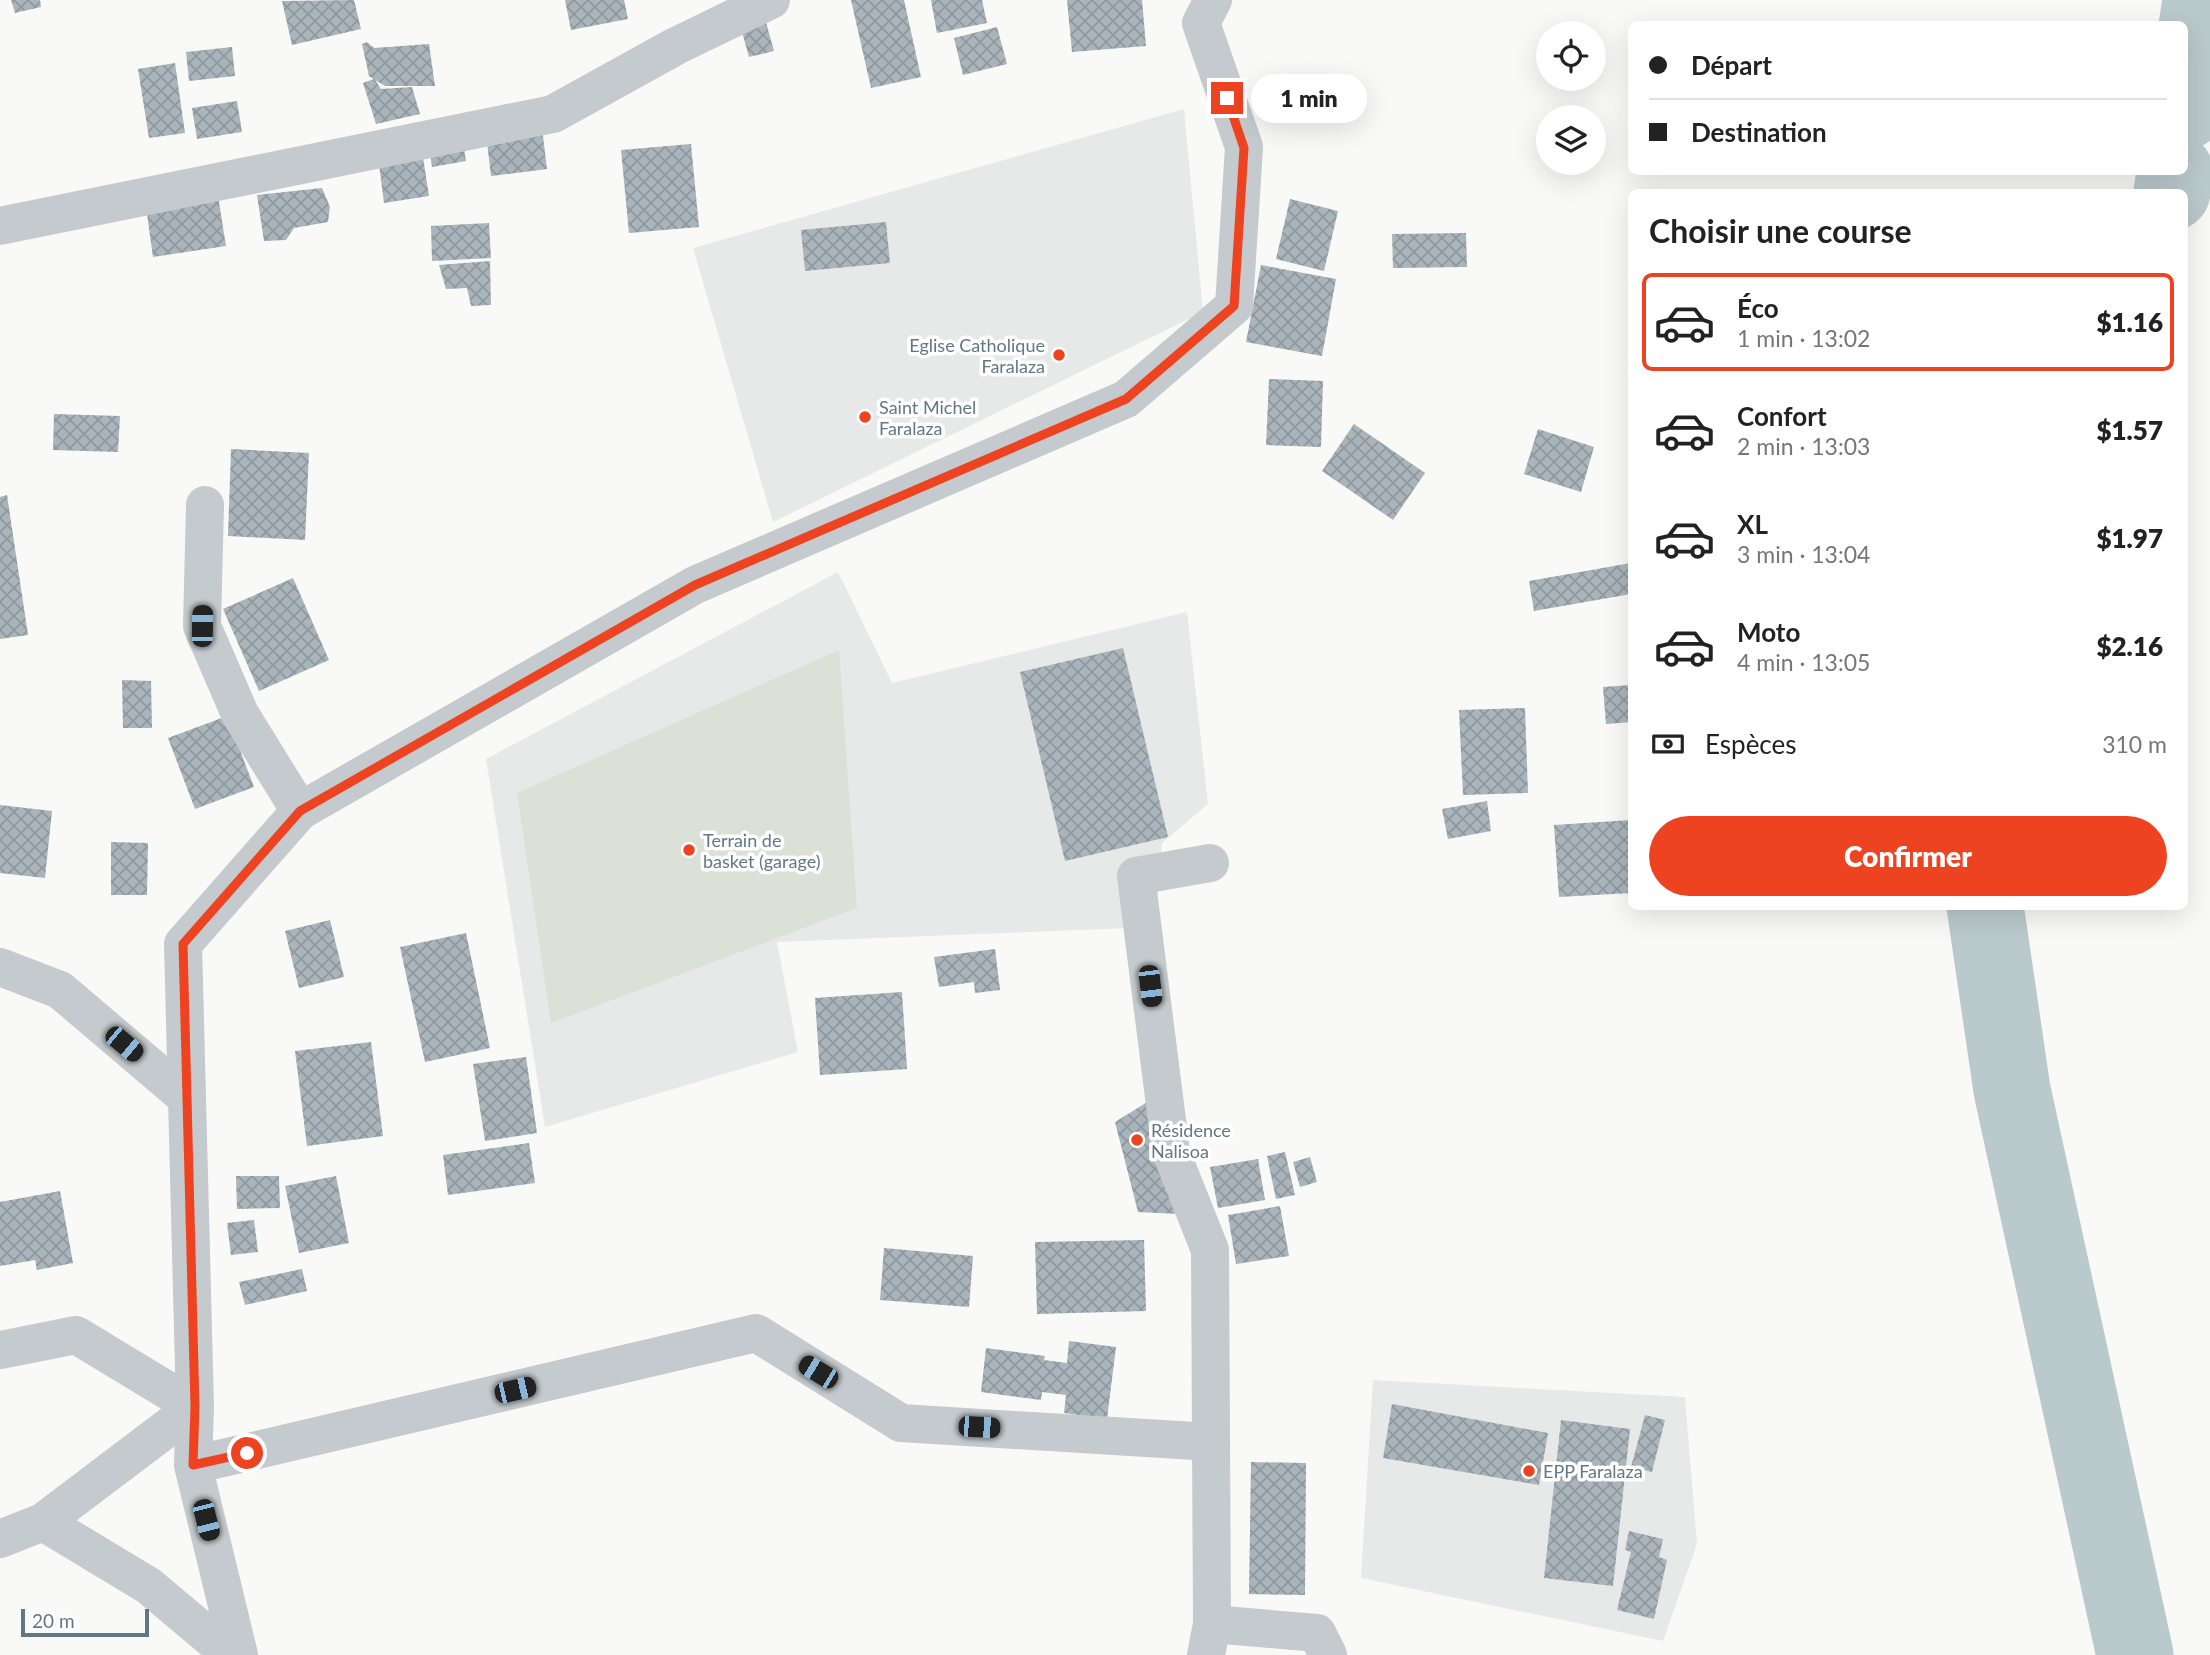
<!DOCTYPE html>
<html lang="fr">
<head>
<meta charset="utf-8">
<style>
  body { margin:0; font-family:Lato,sans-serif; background:#f6f6f6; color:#222; height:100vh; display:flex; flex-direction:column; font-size:26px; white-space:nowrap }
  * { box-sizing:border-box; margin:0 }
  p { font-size:23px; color:#767676 }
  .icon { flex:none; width:38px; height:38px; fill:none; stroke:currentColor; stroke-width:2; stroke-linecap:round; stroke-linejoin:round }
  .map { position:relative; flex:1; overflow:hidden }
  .drawer { position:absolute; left:1628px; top:189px; width:560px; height:721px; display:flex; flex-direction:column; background:#fff; border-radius:10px; box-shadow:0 7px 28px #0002 }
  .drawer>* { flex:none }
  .hud { position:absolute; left:1628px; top:21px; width:560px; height:154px; border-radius:10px; box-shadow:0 7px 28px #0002; display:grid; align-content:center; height:154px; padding:0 21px; background:#fff }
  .controls { position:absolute; left:1536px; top:21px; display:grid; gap:14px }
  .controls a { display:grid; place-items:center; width:70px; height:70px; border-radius:50%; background:#fff; box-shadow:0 7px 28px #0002; font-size:35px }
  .scale { position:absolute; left:21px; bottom:18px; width:128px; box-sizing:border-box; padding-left:7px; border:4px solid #627784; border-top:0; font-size:19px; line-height:24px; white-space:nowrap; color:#627784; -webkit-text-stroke:5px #fff; paint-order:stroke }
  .end { position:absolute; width:32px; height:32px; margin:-16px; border:9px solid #ee4321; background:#fff; box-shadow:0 0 0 4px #fff }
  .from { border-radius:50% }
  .bubble { position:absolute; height:49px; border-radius:24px; background:#fff; box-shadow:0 7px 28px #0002; font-size:23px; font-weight:800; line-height:49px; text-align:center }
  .car { position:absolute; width:21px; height:42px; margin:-21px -10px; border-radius:9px; box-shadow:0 0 5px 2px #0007; background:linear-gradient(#222 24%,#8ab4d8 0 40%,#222 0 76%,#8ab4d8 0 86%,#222 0) }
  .hud b { display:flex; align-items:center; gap:24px; height:66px; font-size:26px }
  .hud b+b { border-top:2px solid #e0e0e0 }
  .hud i { width:18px; height:18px; background:#222 }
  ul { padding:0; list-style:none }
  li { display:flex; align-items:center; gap:21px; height:98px; margin:0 14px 10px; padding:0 7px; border:4px solid transparent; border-radius:10px }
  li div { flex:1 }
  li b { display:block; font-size:26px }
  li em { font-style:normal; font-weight:800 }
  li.current { border-color:#ee4321 }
  li>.icon { width:63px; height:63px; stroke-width:1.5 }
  h2 { padding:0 21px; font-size:32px; line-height:84px }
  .pay { display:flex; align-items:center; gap:18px; height:77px; padding:0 21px; font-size:26px }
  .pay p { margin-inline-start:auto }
  .action { display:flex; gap:14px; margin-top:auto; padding:14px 21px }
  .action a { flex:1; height:80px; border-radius:42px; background:#ee4321; color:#fff; font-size:28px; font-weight:800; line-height:80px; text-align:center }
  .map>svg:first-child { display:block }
  .built { fill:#e7e9e8 }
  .pitch { fill:#dbe1d7 }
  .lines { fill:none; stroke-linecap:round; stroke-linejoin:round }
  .river { stroke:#bac9cc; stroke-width:77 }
  .building { fill:url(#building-cross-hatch) }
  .minor { stroke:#c4cacd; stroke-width:38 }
  .route { stroke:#ee4321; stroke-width:9 }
  .poi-dot { fill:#ee4321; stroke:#fff; stroke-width:2.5 }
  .labels { text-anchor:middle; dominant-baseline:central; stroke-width:7; stroke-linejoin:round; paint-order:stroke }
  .poi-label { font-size:18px; fill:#627784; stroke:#fff; text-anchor:start }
</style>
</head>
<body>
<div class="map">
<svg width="2210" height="1655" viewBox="0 0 2210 1655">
  <defs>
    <pattern id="building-cross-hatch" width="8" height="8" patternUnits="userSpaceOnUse" patternTransform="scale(1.75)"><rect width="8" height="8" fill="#aab5bb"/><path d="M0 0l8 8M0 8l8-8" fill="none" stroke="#8e989e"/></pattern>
  </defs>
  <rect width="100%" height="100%" fill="#f9f9f7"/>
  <path class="built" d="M1184,109L1203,312L773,522L693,248Z
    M838,572L892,683L1187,612L1208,804L1162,843L1155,927L777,942L798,1052L545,1127L486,759Z
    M1373,1380L1685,1397L1697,1544L1663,1641L1361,1578Z"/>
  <path class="pitch" d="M839,650L857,908L551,1023L517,793Z"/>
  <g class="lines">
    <path class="river" d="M2184,112L2201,0
      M2172,192L2175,172
      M1985,906L2012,1090L2135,1655"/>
  </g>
  <path class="building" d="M11,0H40L41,7L15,13Z
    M354,0L361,29L292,45L282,1Z
    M565,0H624L628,19L571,30Z
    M851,0H904L921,77L871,88Z
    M931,0H982L987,23L937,33Z
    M1067,0H1142L1146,46L1072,52Z
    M764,15L774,51L749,57L739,21Z
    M997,27L1007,64L963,75L954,38Z
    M367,42L374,48L429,44L435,86H385L375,80L381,89L412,87L420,114L376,124L363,83L374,79L369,76L362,44Z
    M232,47L235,76L189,81L186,52Z
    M175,63L185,133L149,138L138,69Z
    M237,101L242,132L197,139L192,108Z
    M542,128L547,169L491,176L486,134Z
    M462,136L466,161L432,167L428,141Z
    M691,144L699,227L629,233L621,150Z
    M423,157L429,196L384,203L379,164Z
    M322,188L330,207L328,222L294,228L286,240L264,241L257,195Z
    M218,196L226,246L153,257L146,207Z
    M1290,199L1338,211L1324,271L1276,259Z
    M886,222L890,263L805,271L801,230Z
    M489,223L491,258L432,261L431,226Z
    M1466,233L1467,267L1393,268L1392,234Z
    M490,261L491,305L471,306L467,288L446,289L439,265Z
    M1261,265L1336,279L1322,356L1246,342Z
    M1269,379L1323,381L1321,447L1266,445Z
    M54,414L120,416L118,452L53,450Z
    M1354,424L1425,473L1393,520L1322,471Z
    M1538,429L1594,447L1581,492L1524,474Z
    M231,449L309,453L305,540L228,536Z
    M7,495L28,635L0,639V497Z
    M1631,563V594L1534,611L1529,581Z
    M293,578L329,660L259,691L223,609Z
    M1123,648L1168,837L1065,861L1020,672Z
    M122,680L151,681L152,728H123Z
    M1631,685V722L1606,724L1603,687Z
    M1525,708L1528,793L1463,795L1459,710Z
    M227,716L254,787L195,809L168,738Z
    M1487,801L1491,831L1448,839L1442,809Z
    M0,805L52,811L45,878L0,873Z
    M1631,820V893L1559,897L1554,825Z
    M111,842L148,843L147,895H111Z
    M330,920L344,977L299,988L285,931Z
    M466,933L490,1048L425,1062L400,947Z
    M995,949L1000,990L975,993L974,982L939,987L934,957Z
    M902,992L907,1069L820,1075L815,998Z
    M371,1042L383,1136L307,1146L295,1051Z
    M526,1057L537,1133L485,1141L473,1064Z
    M1149,1101L1179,1214L1138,1212L1115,1122Z
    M529,1143L535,1183L448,1195L443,1155Z
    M1285,1152L1295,1195L1276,1199L1267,1156Z
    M1310,1157L1317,1182L1300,1187L1293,1162Z
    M1258,1159L1265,1200L1218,1208L1210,1167Z
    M236,1176H279L280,1208L237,1209Z
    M336,1176L349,1243L299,1253L285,1186Z
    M60,1191L73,1263L37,1270L35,1260L0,1266V1202Z
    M1280,1206L1289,1256L1236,1264L1228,1215Z
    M254,1220L258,1252L231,1255L227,1223Z
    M1144,1240L1146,1311L1037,1314L1035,1242Z
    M884,1248L973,1256L969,1307L880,1300Z
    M302,1269L307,1291L245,1305L239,1282Z
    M1069,1341L1116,1347L1107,1419L1064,1413L1066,1395L1042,1392L1041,1400L981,1392L986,1348L1045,1356L1044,1360L1067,1363Z
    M1392,1404L1548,1433L1539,1485L1383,1458Z
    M1645,1415L1665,1420L1652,1472L1631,1467Z
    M1561,1420L1630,1429L1613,1586L1544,1578Z
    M1251,1462L1306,1463L1305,1595L1249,1594Z
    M1629,1531L1663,1539L1659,1557L1667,1560L1654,1619L1617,1610L1631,1552L1625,1550Z"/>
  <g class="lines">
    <path class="minor" d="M0,226L553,114L676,46L771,0
      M205,505L202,626L240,714L300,811
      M1210,863L1136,876L1171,1152L1210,1250L1212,1624
      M0,967L60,990L187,1098
      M0,1350L76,1335L195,1407L193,1465L239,1655
      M193,1465L756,1333L901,1423L1211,1442
      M43,1522L149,1586L231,1655
      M0,1539L43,1522L195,1407L183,944L300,811L695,585L1126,399L1234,306L1244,147L1201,23L1213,0
      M1206,1655L1212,1624L1317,1633L1328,1655"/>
  </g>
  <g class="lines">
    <path class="route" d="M247,1453L193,1465L195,1407L183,944L300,811L695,585L1126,399L1234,306L1244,148L1227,98"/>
  </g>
  <g class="poi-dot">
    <circle cx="1059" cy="355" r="7"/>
    <circle cx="865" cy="417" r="7"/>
    <circle cx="689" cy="850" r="7"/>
    <circle cx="1137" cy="1140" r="7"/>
    <circle cx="1529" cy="1471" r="7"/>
  </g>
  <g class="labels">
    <g class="poi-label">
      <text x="1045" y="345" text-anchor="end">Eglise Catholique<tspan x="1045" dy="21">Faralaza</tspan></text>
      <text x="879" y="407">Saint Michel<tspan x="879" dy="21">Faralaza</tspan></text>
      <text x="703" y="840">Terrain de<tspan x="703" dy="21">basket (garage)</tspan></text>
      <text x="1151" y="1130">Résidence<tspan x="1151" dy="21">Nalisoa</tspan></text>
      <text x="1543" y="1471">EPP Faralaza</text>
    </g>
  </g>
</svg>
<div class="controls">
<a><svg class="icon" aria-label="locate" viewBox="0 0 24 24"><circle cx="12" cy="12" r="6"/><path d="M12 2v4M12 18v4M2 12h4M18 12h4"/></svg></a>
<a><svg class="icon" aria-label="layers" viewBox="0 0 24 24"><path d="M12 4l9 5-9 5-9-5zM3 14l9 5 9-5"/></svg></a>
</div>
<div class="scale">20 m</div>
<i class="end from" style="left:247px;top:1453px"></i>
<i class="end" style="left:1227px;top:98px"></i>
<div class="bubble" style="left:1251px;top:74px;width:116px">1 min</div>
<i class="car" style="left:202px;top:626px;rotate:1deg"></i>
<i class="car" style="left:1150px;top:986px;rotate:173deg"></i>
<i class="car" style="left:124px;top:1044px;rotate:130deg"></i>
<i class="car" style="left:818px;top:1372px;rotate:301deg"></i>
<i class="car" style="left:515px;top:1390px;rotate:77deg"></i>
<i class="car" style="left:979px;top:1427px;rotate:93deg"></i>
<i class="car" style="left:206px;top:1520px;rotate:166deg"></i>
<div class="hud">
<b><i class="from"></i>Départ</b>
<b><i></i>Destination</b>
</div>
<section class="drawer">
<h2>Choisir une course</h2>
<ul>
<li class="current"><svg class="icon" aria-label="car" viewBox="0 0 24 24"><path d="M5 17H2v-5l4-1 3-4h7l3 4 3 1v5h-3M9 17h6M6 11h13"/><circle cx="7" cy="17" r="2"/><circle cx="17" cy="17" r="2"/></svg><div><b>Éco</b><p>1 min · 13:02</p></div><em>$1.16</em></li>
<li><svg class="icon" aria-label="car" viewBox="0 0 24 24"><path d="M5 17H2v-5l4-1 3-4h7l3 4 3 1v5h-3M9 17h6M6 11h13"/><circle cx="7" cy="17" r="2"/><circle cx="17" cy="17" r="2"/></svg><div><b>Confort</b><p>2 min · 13:03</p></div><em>$1.57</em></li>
<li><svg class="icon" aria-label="car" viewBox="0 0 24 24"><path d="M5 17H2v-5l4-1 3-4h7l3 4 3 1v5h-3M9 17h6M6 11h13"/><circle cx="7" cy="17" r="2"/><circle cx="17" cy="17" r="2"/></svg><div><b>XL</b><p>3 min · 13:04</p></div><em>$1.97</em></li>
<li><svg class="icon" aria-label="car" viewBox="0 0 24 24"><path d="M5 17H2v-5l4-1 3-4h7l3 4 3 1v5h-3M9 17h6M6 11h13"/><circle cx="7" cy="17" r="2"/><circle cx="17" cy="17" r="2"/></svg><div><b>Moto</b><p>4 min · 13:05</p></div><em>$2.16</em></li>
</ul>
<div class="pay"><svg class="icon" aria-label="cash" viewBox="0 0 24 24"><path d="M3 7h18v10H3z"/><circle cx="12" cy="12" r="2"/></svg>Espèces<p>310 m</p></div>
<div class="action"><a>Confirmer</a></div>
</section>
</div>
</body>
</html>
